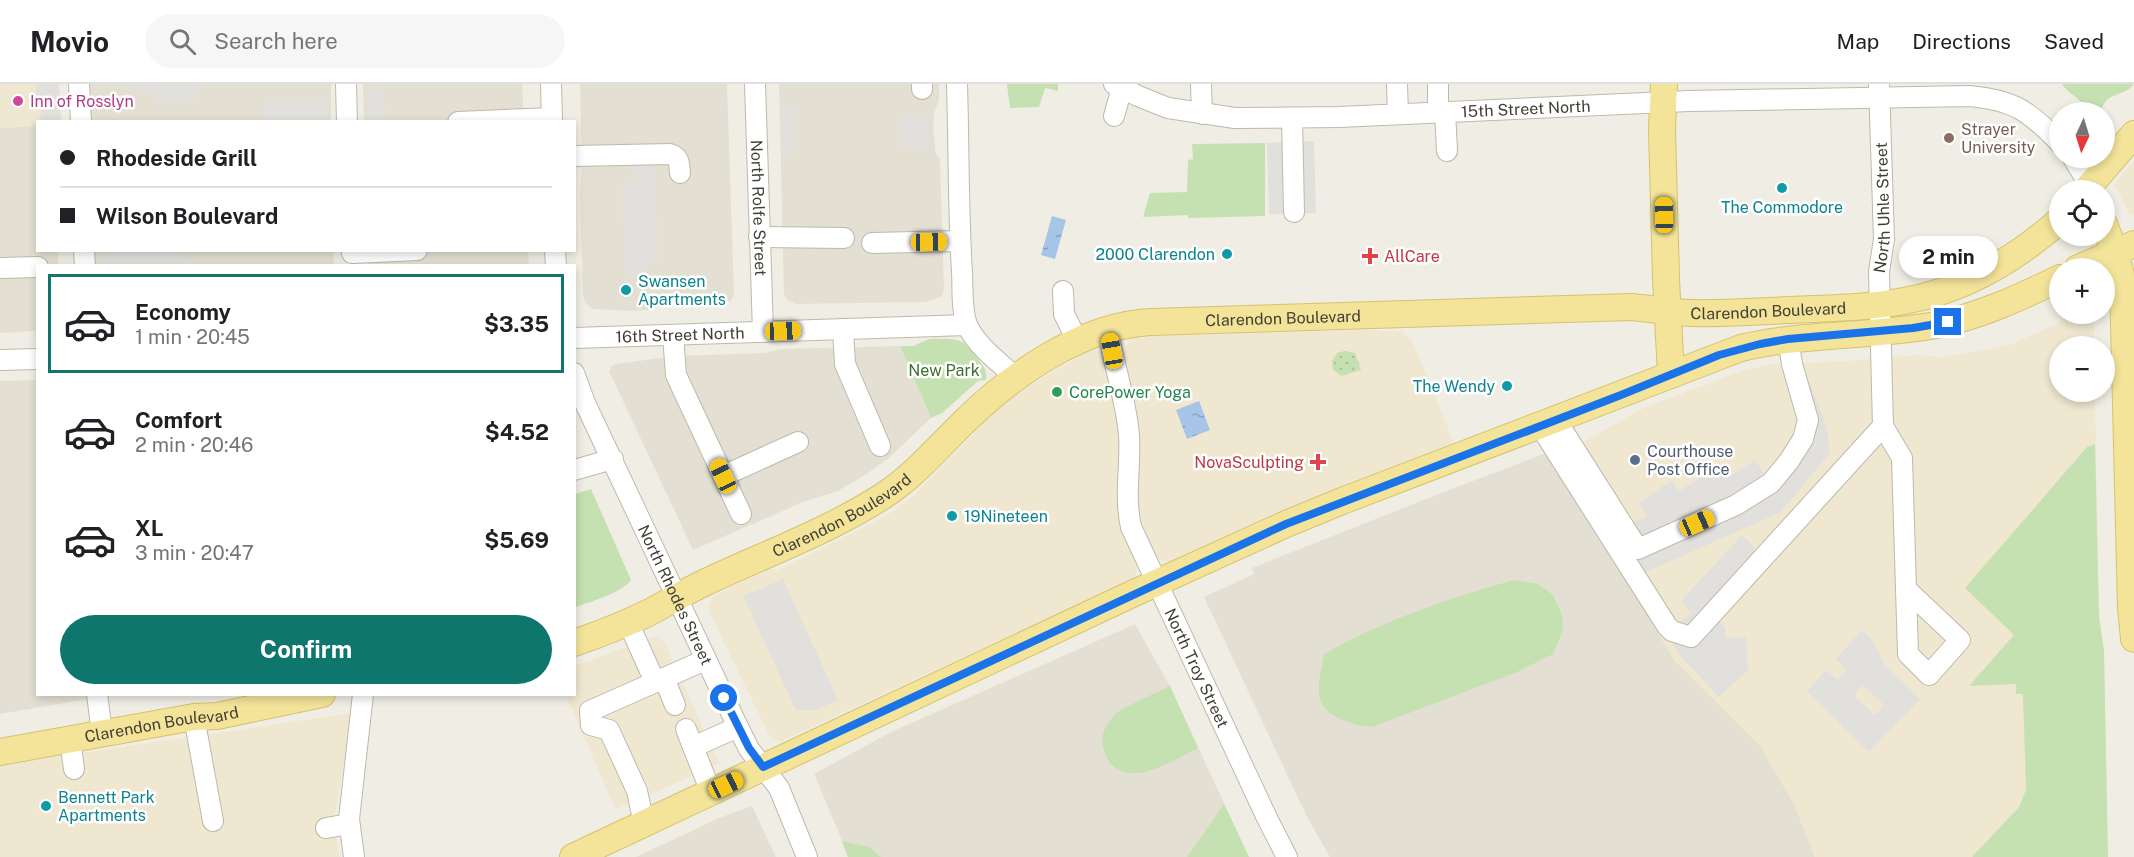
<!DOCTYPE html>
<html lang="en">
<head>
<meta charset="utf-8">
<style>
  body { margin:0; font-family:"Public Sans",sans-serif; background:#f6f6f6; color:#202124; height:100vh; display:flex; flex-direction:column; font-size:22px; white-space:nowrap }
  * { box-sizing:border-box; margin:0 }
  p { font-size:20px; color:#757577 }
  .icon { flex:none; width:33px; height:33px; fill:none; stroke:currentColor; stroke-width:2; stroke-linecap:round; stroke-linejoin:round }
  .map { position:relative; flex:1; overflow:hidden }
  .side { position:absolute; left:36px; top:180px; width:540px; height:432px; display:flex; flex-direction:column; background:#fff; border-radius:0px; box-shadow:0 3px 9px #0003 }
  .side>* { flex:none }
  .guide { position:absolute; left:36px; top:36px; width:540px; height:132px; border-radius:0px; box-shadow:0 3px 9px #0003; display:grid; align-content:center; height:132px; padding:0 24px; background:#fff }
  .needle { width:39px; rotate:184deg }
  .tools { position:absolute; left:2049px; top:18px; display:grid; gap:12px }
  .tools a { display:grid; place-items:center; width:66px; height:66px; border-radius:50%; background:#fff; box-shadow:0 3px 9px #0003; font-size:30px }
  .end { position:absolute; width:27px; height:27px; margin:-14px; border:8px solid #1a73e8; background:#fff; box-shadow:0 0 0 3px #fff }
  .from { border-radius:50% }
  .bubble { position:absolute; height:42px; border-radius:21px; background:#fff; box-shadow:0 3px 9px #0003; font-size:20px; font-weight:700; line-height:42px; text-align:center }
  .car { position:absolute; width:18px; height:36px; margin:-18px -9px; border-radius:8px; box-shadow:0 0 4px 2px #0007; background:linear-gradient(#f5c518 24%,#345 0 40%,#f5c518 0 76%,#345 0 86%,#f5c518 0) }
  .guide b { display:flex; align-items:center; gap:21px; height:57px; font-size:22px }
  .guide b+b { border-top:2px solid #e0e0e0 }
  .guide i { width:15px; height:15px; background:#202124 }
  ul { padding:10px 0 0; list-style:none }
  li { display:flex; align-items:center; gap:18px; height:99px; margin:0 12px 9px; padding:0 12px; border:3px solid transparent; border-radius:0px }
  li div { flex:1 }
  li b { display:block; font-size:22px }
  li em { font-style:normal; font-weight:700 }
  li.on { border-color:#0f766e }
  li>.icon { width:54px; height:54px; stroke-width:1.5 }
  .primary-button { display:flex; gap:12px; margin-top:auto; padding:12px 24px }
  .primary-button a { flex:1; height:69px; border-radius:36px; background:#0f766e; color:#fff; font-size:24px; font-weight:700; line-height:69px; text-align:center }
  header { display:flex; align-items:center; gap:36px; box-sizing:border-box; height:84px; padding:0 30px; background:#fff; border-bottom:2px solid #e0e0e0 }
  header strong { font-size:28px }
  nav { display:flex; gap:33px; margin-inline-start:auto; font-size:21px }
  .search { width:420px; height:54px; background:#f6f6f6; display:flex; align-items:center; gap:15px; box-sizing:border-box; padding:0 21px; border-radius:33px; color:#757577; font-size:22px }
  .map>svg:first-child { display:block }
  .residential { fill:#e3e0d3 }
  .commercial { fill:#f0e7d1 }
  .green { fill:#c5e0b1 }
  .garden { fill:url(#garden-dots) }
  .parking { fill:#e1e0dc; fill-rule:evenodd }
  .water { fill:url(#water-ripples) }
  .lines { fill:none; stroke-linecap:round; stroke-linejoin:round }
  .minor-casing { stroke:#bdb9ab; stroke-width:22 }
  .major-casing { stroke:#d5c26d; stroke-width:28 }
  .minor { stroke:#fff; stroke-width:20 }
  .major { stroke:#f3e49a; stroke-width:26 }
  .route { stroke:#1a73e8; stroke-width:8 }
  .hotel-dot { fill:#d1479c; stroke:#fff; stroke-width:2 }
  .education-dot { fill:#8d6e63; stroke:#fff; stroke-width:2 }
  .culture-dot { fill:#0f9aa8; stroke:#fff; stroke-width:2 }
  .health-dot { fill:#e0444e; stroke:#fff; stroke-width:2 }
  .leisure-dot { fill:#2e9e5b; stroke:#fff; stroke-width:2 }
  .service-dot { fill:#5c6f8a; stroke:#fff; stroke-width:2 }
  .labels { text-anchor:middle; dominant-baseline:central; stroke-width:5; stroke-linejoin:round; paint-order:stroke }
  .hotel-label { font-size:16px; fill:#b23c85; stroke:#fff; text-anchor:start }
  .street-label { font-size:16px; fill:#413e35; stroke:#fff }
  .education-label { font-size:16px; fill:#785e54; stroke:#fff; text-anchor:start }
  .culture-label { font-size:16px; fill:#0d838f; stroke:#fff; text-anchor:start }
  .health-label { font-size:16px; fill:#be3a42; stroke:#fff; text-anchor:start }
  .park-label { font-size:16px; fill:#3f6c2f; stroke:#fff }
  .leisure-label { font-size:16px; fill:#27864d; stroke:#fff; text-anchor:start }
  .service-label { font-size:16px; fill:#4e5e75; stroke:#fff; text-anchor:start }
</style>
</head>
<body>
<header>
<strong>Movio</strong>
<div class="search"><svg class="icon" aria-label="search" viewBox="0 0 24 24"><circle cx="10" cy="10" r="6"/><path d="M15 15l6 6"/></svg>Search here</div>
<nav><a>Map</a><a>Directions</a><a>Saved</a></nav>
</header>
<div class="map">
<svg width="2134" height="773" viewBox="0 0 2134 773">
  <defs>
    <pattern id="garden-dots" width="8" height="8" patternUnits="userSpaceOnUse" patternTransform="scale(1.5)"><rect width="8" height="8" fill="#c5e0b1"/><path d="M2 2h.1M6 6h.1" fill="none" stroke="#aac199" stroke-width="1.8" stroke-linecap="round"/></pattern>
    <pattern id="water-ripples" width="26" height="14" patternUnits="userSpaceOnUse" patternTransform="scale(1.5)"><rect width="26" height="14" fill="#a6c5e7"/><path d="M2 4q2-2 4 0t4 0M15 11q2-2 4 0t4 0" fill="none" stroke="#89a1bc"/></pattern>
  </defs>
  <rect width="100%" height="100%" fill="#f0eee4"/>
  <path class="residential" d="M90,0H331V37H91Z
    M363,0H522L524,37H364Z
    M580,0H727L734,209L731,217L669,218L646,226L631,227L593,225L585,219L583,209L580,112L582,83Z
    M779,0H939V16L934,29L933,45L936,70L940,74L944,205L942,213L925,218L795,220L788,216L784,211Z
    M37,42L38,166L58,167V181L38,182L37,247L0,249V44Z
    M94,167H333L334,181H95Z
    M367,167H528L529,181H368Z
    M900,262L931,334L890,373L868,389L838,407L803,418L693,466L609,287L612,282L616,280L675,272L765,269L780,265Z
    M37,296L38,610L111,611L0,630V297Z
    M1549,368L1675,577L1760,661L1794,720L1815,773H1330L1307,733L1204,513L1254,490L1252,484L1441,409Z
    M1135,540L1170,602L1249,773H849L814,690L891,648Z
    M752,722L776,773H636L719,734Z"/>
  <path class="commercial" d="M0,0H59L62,37L38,38L37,42L0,44Z
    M2134,77V131L2130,130L2114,100Z
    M2068,230H2091L2094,232V262H2060V308H2095L2099,532L2104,568L2108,773H1815L1794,720L1760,661L1675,577L1549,368L1576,362L1644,324L1744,286L1773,280L1847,277L1917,271L1942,273L2009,261L2060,239Z
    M1357,246L1402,247L1413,258L1454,359L1275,429L1169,478L1155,474L1137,426L1123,273L1131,249L1162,252Z
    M1091,265H1095L1106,273L1114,313L1120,359L1117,392L1118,410L1125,453L1137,483L1136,491L1132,495L782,657L774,656L770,653L710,530L708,523L712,513L766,484L777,486L851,450L894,427L913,412L975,348V342L1000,318H1006L1028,302L1072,277L1078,269Z
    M657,552L665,559L719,679L637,717L615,725L566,611L574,610L575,582Z
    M352,629L334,737L340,773H0V681Z"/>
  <path class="green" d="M1007,0H1058V7L1045,4L1039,23L1010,24Z
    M2062,0H2132L2133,1C2123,14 2106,6 2101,28H2088C2083,15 2069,11 2062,0Z
    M1265,59V132L1188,134V131L1143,133L1150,109L1187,108L1188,76L1193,75L1192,60Z
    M929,255C954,255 963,252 978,275C983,282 988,287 986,296L978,297L942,329L931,334L900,262H913Z
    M2095,360L2099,532L2104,568L2108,773H1972L2019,723L2026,706L2023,610H2016V600L1969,602L2014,551L1965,504L2087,363Z
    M591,405L631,496C624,508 588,519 575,523V410Z
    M1514,496L1538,500L1553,511L1562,531L1563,546L1553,570L1517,588L1372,643C1362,643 1354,640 1345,637C1309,623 1319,601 1324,570C1382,537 1449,514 1514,496Z
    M1170,602L1198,664C1172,677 1118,713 1104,666C1100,653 1104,643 1113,633C1121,623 1157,609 1170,602Z
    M1224,720L1249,773H1187Z
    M842,757L869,763L881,773H848Z"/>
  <path class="garden" d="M1344,267L1355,269L1361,286L1341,292L1333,286L1332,277L1337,269Z"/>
  <path class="parking" d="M36,0H59L61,37H40L41,22H37Z
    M135,0H201L195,17L155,20L154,11L135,4Z
    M369,6H384L385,37H370Z
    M327,15V37H265L264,18Z
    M795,21L796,71H782L781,22Z
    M900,32H928L929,63L902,64Z
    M1314,57L1316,129L1269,130L1267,59Z
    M655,80L658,176L652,177L643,189L625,190L622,98L633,97V81Z
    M105,167H182L192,177V181H105Z
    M1805,287L1827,344L1830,369L1781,428L1641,490L1612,447L1647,432L1639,419L1672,396L1679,407L1721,381L1729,393L1755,376L1770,398L1803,355L1795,291Z
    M1742,451L1771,479L1718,536L1725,543V554L1746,553L1748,586L1719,613L1681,573L1665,549L1691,529L1681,517Z
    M783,495L838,616L815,626H797L795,624L743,512Z
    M1862,546L1874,558L1884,580L1920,615L1869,668L1807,607L1826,586L1838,596L1847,586L1836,575ZM1863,601L1884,621L1875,631L1854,612Z"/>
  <path class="water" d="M1052,132L1066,136L1055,175L1041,171Z
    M1199,317L1210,346L1187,355L1176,326Z"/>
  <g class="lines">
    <defs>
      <g id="minor">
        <path d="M79,0L81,38"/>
        <path d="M346,0L347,38"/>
        <path d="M551,0L552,38"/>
        <path id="s1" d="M755,0L763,248"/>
        <path d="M922,0V5"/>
        <path d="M957,0C959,63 958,125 962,188C963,205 961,228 968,243C978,263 999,278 1015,293"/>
        <path id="s2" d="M1114,0L1138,12L1168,24L1235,34L1339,33L1689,17L1969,12C2014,16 2029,27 2060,59"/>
        <path d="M1201,0L1202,30"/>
        <path d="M1397,0L1398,30"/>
        <path d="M1438,0V28"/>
        <path d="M1445,27L1447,67"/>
        <path d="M1114,32L1122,4"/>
        <path d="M1292,34L1294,128"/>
        <path d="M458,38L552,34"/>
        <path d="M574,72L670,70C680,73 679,80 680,89"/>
        <path d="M2073,74L2090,102"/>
        <path d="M759,153L844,154"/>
        <path d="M872,159L960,157"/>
        <path d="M84,166L85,182"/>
        <path d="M555,166L556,182"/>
        <path d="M352,169L417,166"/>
        <path d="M0,184L38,183"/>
        <path d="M1063,207L1064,230L1078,258"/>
        <path d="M843,245L845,280L880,362"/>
        <path id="s3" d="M1108,247C1114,282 1126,316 1129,351C1131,382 1124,412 1131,443L1267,734L1287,773"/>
        <path d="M673,251L676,291L741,430"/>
        <path id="s4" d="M574,254L967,241"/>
        <path d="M0,276L38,275"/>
        <path id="s5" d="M574,289L585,319L738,643L749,665L779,704L807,773"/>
        <path d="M1556,336L1638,465L1736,421L1771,399L1789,377L1803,355L1808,336L1792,280L1788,255"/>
        <path id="s6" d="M1540,342L1667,542L1672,547L1691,553L1883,342L1879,188L1884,155L1879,0"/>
        <path d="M1883,342L1902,374L1906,505L1960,556L1929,591L1908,570L1906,505"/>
        <path d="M574,386L613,375"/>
        <path d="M723,392L798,358"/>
        <path d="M628,538L655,598"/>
        <path d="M664,594L675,621"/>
        <path d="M97,610L102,649"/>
        <path d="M194,633L213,737"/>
        <path d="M686,645L693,663"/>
        <path d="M70,656L74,685"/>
        <path d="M711,708L693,663L738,643"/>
        <path d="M644,740L637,707L609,646L591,641L590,627L705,576"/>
        <path d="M326,744L349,740"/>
        <path d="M354,773L349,735L363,610"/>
      </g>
      <g id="major">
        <path d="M1664,0L1662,45L1666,195L1671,291"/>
        <path d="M2086,106L2134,50"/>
        <path d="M2104,140L2115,168L2123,199L2131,524L2134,555"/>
        <path d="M2078,184L2134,160"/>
        <path id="s7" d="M574,559C600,550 626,540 650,528C669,518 687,507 706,498C767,469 830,447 886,410C916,390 940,361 966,336C1013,290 1083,241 1151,238L1632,223C1652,225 1671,228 1691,229C1724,230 1758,227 1791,226C1830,224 1870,224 1909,216C1965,205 2017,174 2060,136"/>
        <path id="s8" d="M0,668L194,633L217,632L322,610"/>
        <path d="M573,773L1132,510L1286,440L1342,417L1741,264C1805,249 1871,253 1936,241C1980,232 2019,214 2060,194"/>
      </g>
    </defs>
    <use href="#minor" class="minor-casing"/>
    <use href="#major" class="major-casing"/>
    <use href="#minor" class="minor"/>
    <use href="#major" class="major"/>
  </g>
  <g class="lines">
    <path class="route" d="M724,614L749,664L763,683L1286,440L1621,311L1719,271L1760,260L1788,255L1913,244L1948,238"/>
  </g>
  <circle class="hotel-dot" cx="18" cy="17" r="6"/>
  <circle class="education-dot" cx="1949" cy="54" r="6"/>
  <g class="culture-dot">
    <circle cx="1782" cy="104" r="6"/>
    <circle cx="1227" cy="170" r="6"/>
    <circle cx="626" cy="206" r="6"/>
    <circle cx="1507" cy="302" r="6"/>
    <circle cx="952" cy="432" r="6"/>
    <circle cx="46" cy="722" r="6"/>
  </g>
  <g class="health-dot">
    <path d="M1367 163h6v6h6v6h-6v6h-6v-6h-6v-6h6z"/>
    <path d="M1315 369h6v6h6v6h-6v6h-6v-6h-6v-6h6z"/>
  </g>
  <circle class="leisure-dot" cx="1057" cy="308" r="6"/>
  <circle class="service-dot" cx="1635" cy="376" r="6"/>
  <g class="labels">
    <g class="hotel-label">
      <text x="30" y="17">Inn of Rosslyn</text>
    </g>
    <g class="street-label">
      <text stroke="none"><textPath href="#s2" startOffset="418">15th Street North</textPath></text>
      <text stroke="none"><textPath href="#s1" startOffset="124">North Rolfe Street</textPath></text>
      <text stroke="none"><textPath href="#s6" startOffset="768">North Uhle Street</textPath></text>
      <text stroke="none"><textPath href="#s7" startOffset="1287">Clarendon Boulevard</textPath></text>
      <text stroke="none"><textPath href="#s7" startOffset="801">Clarendon Boulevard</textPath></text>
      <text stroke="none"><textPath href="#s4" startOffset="106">16th Street North</textPath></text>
      <text stroke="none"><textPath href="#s7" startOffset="297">Clarendon Boulevard</textPath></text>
      <text stroke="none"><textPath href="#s5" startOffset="244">North Rhodes Street</textPath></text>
      <text stroke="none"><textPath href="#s3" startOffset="354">North Troy Street</textPath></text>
      <text stroke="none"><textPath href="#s8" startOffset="164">Clarendon Boulevard</textPath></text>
    </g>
    <g class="education-label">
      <text x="1961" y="45">Strayer<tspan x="1961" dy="18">University</tspan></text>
    </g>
    <g class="culture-label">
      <text x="1782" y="123" text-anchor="middle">The Commodore</text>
      <text x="1215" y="170" text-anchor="end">2000 Clarendon</text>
      <text x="638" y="197">Swansen<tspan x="638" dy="18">Apartments</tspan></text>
      <text x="1495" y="302" text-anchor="end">The Wendy</text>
      <text x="964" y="432">19Nineteen</text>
      <text x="58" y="713">Bennett Park<tspan x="58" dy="18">Apartments</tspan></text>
    </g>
    <g class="health-label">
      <text x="1384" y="172">AllCare</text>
      <text x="1304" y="378" text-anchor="end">NovaSculpting</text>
    </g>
    <g class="park-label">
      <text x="944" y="286">New Park</text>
    </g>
    <g class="leisure-label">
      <text x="1069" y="308">CorePower Yoga</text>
    </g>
    <g class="service-label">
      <text x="1647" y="367">Courthouse<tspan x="1647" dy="18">Post Office</tspan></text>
    </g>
  </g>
</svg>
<div class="tools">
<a><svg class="needle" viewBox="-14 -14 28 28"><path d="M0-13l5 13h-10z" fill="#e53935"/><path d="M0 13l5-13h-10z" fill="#757577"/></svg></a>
<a><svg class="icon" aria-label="locate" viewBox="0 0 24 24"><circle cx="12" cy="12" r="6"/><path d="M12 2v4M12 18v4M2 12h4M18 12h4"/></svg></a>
<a>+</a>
<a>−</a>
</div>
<i class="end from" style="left:724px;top:614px"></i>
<i class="end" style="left:1948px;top:238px"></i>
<div class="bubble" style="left:1899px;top:152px;width:99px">2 min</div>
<i class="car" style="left:1664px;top:131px;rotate:359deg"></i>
<i class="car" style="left:929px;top:158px;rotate:89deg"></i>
<i class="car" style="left:783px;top:247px;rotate:88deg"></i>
<i class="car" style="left:1112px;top:267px;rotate:350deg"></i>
<i class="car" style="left:723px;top:392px;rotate:335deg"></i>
<i class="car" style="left:1697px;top:439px;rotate:66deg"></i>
<i class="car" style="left:726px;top:701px;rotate:65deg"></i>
<div class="guide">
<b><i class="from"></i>Rhodeside Grill</b>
<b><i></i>Wilson Boulevard</b>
</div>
<section class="side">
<ul>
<li class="on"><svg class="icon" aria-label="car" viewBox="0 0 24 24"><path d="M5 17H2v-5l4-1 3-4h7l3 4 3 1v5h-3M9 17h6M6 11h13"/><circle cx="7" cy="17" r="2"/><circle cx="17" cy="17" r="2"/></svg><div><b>Economy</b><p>1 min · 20:45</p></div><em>$3.35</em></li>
<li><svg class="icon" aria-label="car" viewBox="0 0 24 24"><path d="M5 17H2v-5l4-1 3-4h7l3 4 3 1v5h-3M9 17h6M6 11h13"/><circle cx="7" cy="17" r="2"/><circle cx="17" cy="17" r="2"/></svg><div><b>Comfort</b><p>2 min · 20:46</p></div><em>$4.52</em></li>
<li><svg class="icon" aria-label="car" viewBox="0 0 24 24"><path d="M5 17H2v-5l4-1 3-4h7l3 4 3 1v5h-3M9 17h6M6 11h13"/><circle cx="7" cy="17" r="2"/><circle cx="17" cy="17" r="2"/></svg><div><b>XL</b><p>3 min · 20:47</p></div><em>$5.69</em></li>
</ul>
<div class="primary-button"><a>Confirm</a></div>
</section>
</div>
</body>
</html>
